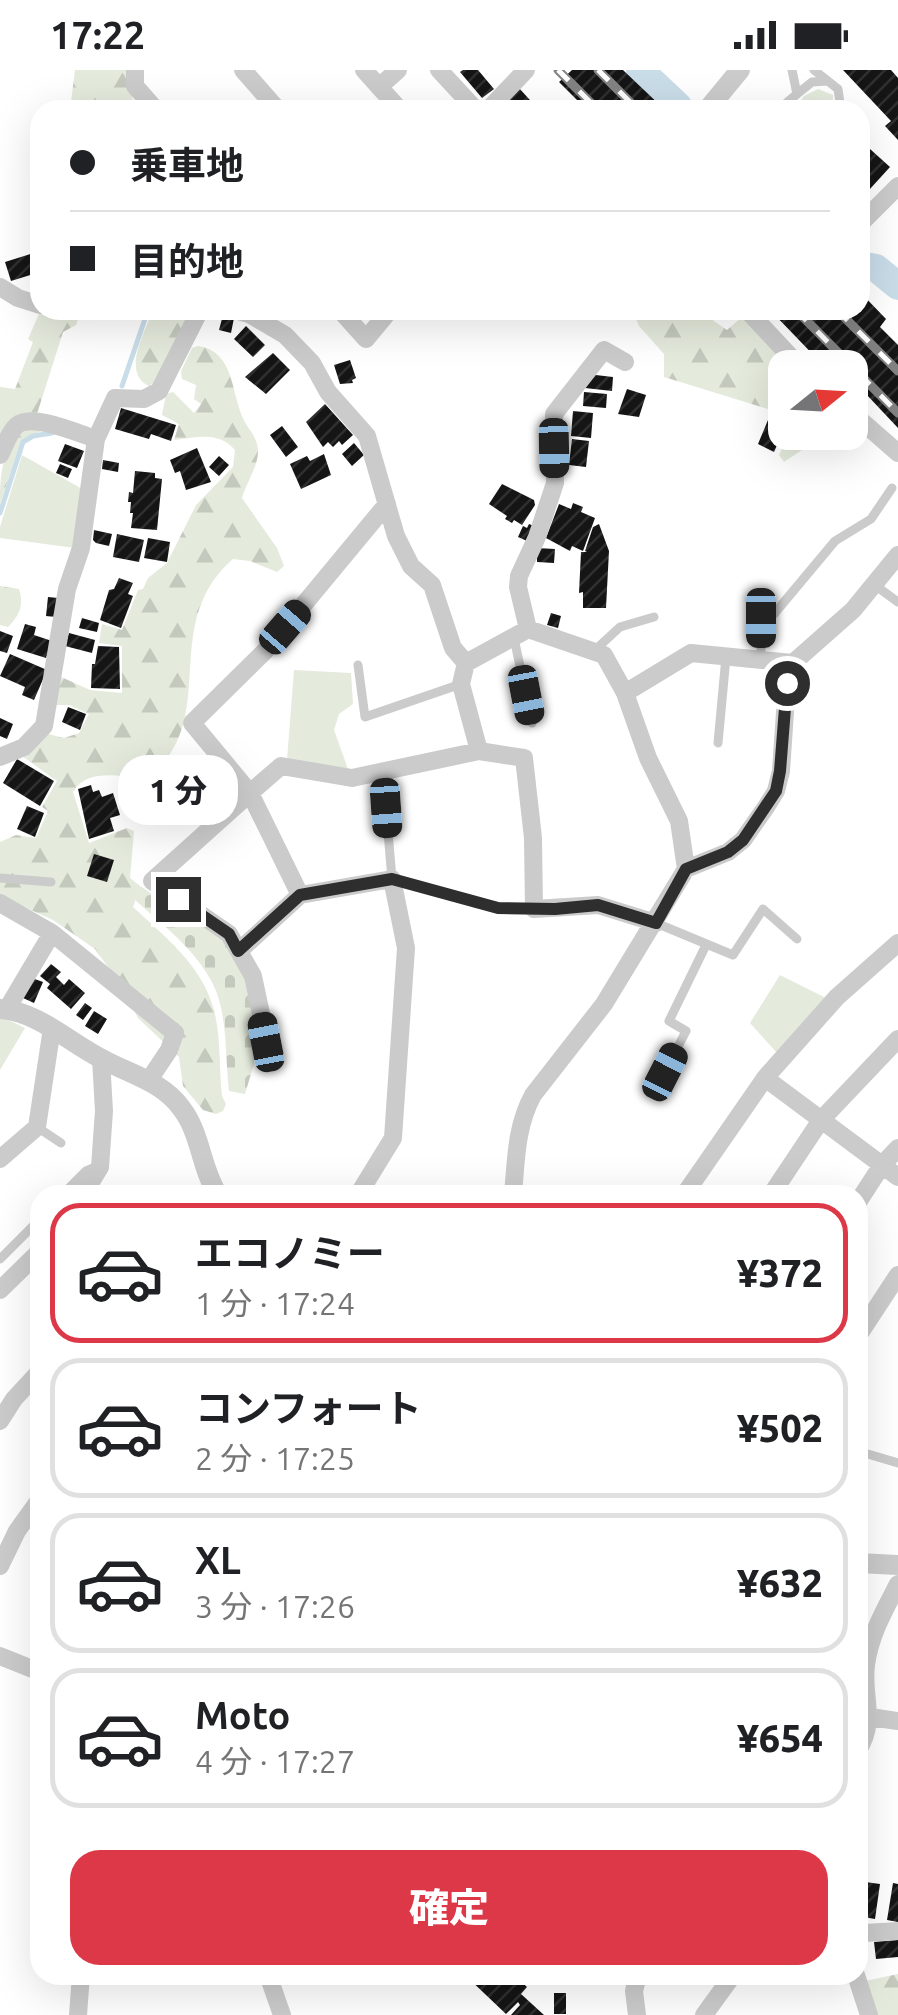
<!DOCTYPE html>
<html lang="ja">
<head>
<meta charset="utf-8">
<style>
  body { margin:0; font-family:Ubuntu,"Noto Sans JP",sans-serif; background:#f6f6f6; color:#202124; height:100vh; display:flex; flex-direction:column; font-size:38px; white-space:nowrap }
  * { box-sizing:border-box; margin:0 }
  p { font-size:32px; color:#757577 }
  .icon { flex:none; width:55px; height:55px; fill:none; stroke:currentColor; stroke-width:2; stroke-linecap:round; stroke-linejoin:round }
  .map { position:relative; flex:1; overflow:hidden }
  .details { position:absolute; left:30px; top:1115px; width:838px; height:800px; display:flex; flex-direction:column; background:#fff; border-radius:30px; box-shadow:0 10px 40px #0002 }
  .details>* { flex:none }
  .banner { position:absolute; left:30px; top:30px; width:840px; height:220px; border-radius:30px; box-shadow:0 10px 40px #0002; display:grid; align-content:center; height:220px; padding:0 40px; background:#fff }
  .needle { width:65px; rotate:72deg }
  .tools { position:absolute; left:768px; top:280px; display:grid; gap:20px }
  .tools a { display:grid; place-items:center; width:100px; height:100px; border-radius:20px; background:#fff; box-shadow:0 10px 40px #0002; font-size:50px }
  .end { position:absolute; width:45px; height:45px; margin:-22px; border:12px solid #2e2e2e; background:#fff; box-shadow:0 0 0 5px #fff }
  .from { border-radius:50% }
  .bubble { position:absolute; height:70px; border-radius:30px; background:#fff; box-shadow:0 10px 40px #0002; font-size:32px; font-weight:800; line-height:70px; text-align:center }
  .car { position:absolute; width:30px; height:60px; margin:-30px -15px; border-radius:12px; box-shadow:0 0 8px 2px #0007; background:linear-gradient(#222 24%,#8ab4d8 0 40%,#222 0 76%,#8ab4d8 0 86%,#222 0) }
  .banner b { display:flex; align-items:center; gap:35px; height:95px; font-size:38px }
  .banner b+b { border-top:2px solid #e0e0e0 }
  .banner i { width:25px; height:25px; background:#202124 }
  ul { padding:18px 0 0; list-style:none }
  li { display:flex; align-items:center; gap:30px; height:140px; margin:0 20px 15px; padding:0 20px; border:5px solid #e0e0e0; border-radius:30px }
  li div { flex:1 }
  li b { display:block; font-size:38px }
  li em { font-style:normal; font-weight:800 }
  li.on { border-color:#dc3848 }
  li>.icon { width:90px; height:90px; stroke-width:1.5 }
  .primary-button { display:flex; gap:20px; margin-top:auto; padding:20px 40px }
  .primary-button a { flex:1; height:115px; border-radius:30px; background:#dc3848; color:#fff; font-size:40px; font-weight:800; line-height:115px; text-align:center }
  .status { display:flex; justify-content:space-between; align-items:center; height:70px; padding:0 50px; background:#fff; direction:ltr }
  .status svg { height:28px; fill:currentColor }
  .map>svg:first-child { display:block }
  .green { fill:#e4eadc }
  .forest { fill:url(#forest-firs) }
  .cemetery { fill:url(#cemetery-stones) }
  .lines { fill:none; stroke-linecap:round; stroke-linejoin:round }
  .stream { stroke:#c9dde9; stroke-width:5 }
  .river { stroke:#c9dde9; stroke-width:28 }
  .building { fill:url(#building-hatch) }
  .service { stroke:#cbcbcb; stroke-width:9 }
  .minor { stroke:#cbcbcb; stroke-width:18 }
  .tertiary { stroke:#cbcbcb; stroke-width:20 }
  .rail-casing { stroke:#838383; stroke-width:9 }
  .rail { stroke:#fff; stroke-width:5; stroke-dasharray:15; stroke-linecap:butt }
  .route { stroke:#2e2e2e; stroke-width:12 }
</style>
</head>
<body>
<div class="status"><b>17:22</b><svg viewBox="0 0 49 12"><path d="M0 12V9h3v3zM5 12V6h3v6zM10 12V3h3v9zM15 12V0h3v12zM26 1h20v11H26zM47 4h2v5h-2z"/></svg></div>
<div class="map">
<svg width="898" height="1945" viewBox="0 0 898 1945">
  <defs>
    <pattern id="forest-firs" width="22" height="20" patternUnits="userSpaceOnUse" patternTransform="scale(2.5)"><rect width="22" height="20" fill="#e4eadc"/><path d="M5 1l3.5 6h-7zM16 11l3.5 6h-7z" fill="#c4c9bd"/></pattern>
    <pattern id="cemetery-stones" width="16" height="16" patternUnits="userSpaceOnUse" patternTransform="scale(2.5)"><rect width="16" height="16" fill="#e4eadc"/><path d="M2 7V4a2 2 0 0 1 4 0v3zM10 15v-3a2 2 0 0 1 4 0v3z" fill="#c4c9bd"/></pattern>
    <pattern id="building-hatch" width="6" height="6" patternUnits="userSpaceOnUse" patternTransform="scale(2.5)"><rect width="6" height="6" fill="#151515"/><path d="M-1 1l2-2M0 6l6-6M5 7l2-2" fill="none" stroke="#2f2f2f"/></pattern>
  </defs>
  <rect width="100%" height="100%" fill="#fff"/>
  <path class="green" d="M818,19L833,25V40H795L804,26Z
    M22,385L84,420L75,478L0,468V457Z
    M294,600L351,603L353,634L339,644L334,660L348,699L287,690Z
    M780,905L828,929L778,984L750,953Z
    M0,946L25,958L0,1000Z"/>
  <path class="forest" d="M75,0H143L131,21L135,40H70Z
    M66,240H81L76,255L63,262L37,344L0,371V317L15,319L33,272L28,269L39,244Z
    M153,240H186L188,245L155,312L149,316C121,303 145,262 153,240Z
    M632,240H698L727,260L743,246L791,297L785,298V352L771,340L664,307V284L639,256Z
    M198,276C233,281 231,319 242,346C247,359 258,366 258,382C258,396 246,414 242,428L277,478L284,496L277,502L250,491L233,489C156,556 224,651 146,709C122,707 88,697 73,722L89,773L127,758L134,761L130,808L140,816L133,837C165,867 202,895 214,940C221,967 219,998 222,1026L226,1034L223,1041L216,1044L203,1040L183,1016L179,987L138,948L119,912L95,879L53,850L0,826V772L16,765L36,768L48,741L42,737L57,711L22,686L44,663L64,668L79,663L89,644L69,635H54L59,606L90,620L122,623V576L99,573L102,554L122,560L138,520L143,519L148,508L167,493L196,435L233,397L235,380C219,361 197,367 174,370L179,354L162,345L166,324L173,322L194,343L201,334L194,329L196,315L182,309L181,301L192,278Z
    M27,358L43,360L21,371L0,434C0,404 1,379 27,358Z
    M789,363H818L805,378L784,392L779,385Z
    M0,516L19,519C24,535 20,545 8,557L0,555Z
    M898,1904V1945H875L865,1911Z"/>
  <path class="cemetery" d="M140,816L223,870L243,898L260,974L245,1024L229,1021C225,988 228,944 213,914C195,879 162,854 134,829Z"/>
  <g class="lines">
    <path class="stream" d="M122,316L148,240
      M0,443L23,372L33,366L52,363"/>
    <path class="river" d="M640,0L678,36
      M860,195L876,198L898,216"/>
  </g>
  <path class="building" d="M463,0H478L494,19L482,28L460,2Z
    M572,0H623L665,40H587L559,12Z
    M843,0H891L898,8V70L885,56L891,51Z
    M519,18L539,40H496Z
    M860,70L890,97L860,130Z
    M40,181V202L11,211L5,192Z
    M860,222L886,249L880,257L898,275V358L850,307V298H826L770,240H860Z
    M223,245L234,248L231,263L219,260Z
    M246,256L265,275L253,287L234,269Z
    M273,283L290,300L266,324L245,307Z
    M350,290L356,308L352,310L353,313L340,314L334,295Z
    M587,304L613,307L612,321L585,318Z
    M627,319L646,325L639,347L618,344Z
    M584,322L607,324L606,338L583,336Z
    M325,334L353,365L342,375L339,371L333,377L328,372L323,377L306,352Z
    M121,338L176,355L171,371L151,364L149,369L115,359Z
    M573,341L593,343L591,368L571,366Z
    M768,350L785,358L774,382L758,374Z
    M282,356L298,377L286,387L270,365Z
    M572,369L589,371L586,397L569,395Z
    M354,373L364,385L352,396L342,384Z
    M65,374L84,381L77,398L58,391Z
    M197,378L211,412L186,420L180,401L175,403L170,390Z
    M324,384L331,405L301,419L290,394L307,386L310,391Z
    M219,386L229,395L219,406L209,397Z
    M103,390L119,393L118,402L102,399Z
    M60,394L72,399L68,408L56,403Z
    M135,401L155,403V408L162,409L157,460L131,458L133,443H130L131,432H128L129,422L133,423Z
    M502,414L534,430L535,435L522,455L514,450L512,453L505,449L507,446L489,434Z
    M573,433L583,437L581,442L595,448L583,481L572,476L570,481L546,468L559,434L571,439Z
    M529,454L534,456L527,471L518,467L523,456L527,458Z
    M599,454L609,481L606,538H583V522L579,523L581,482H587L585,481L593,457Z
    M94,460L112,464L109,476L96,473L93,470Z
    M117,464L144,470L139,492L113,487Z
    M148,468L170,472L167,492L144,488Z
    M537,478L555,479L554,493L537,492Z
    M119,508L133,513L128,524L133,526L121,558L100,550L109,520L114,519Z
    M48,527L58,528L56,547L46,546Z
    M551,543L561,546L558,558L547,555Z
    M82,548L99,553L97,562L79,558Z
    M25,554L36,557L34,565L52,571L46,588L17,579Z
    M0,561L13,566L7,583L0,581Z
    M69,563L95,570L92,583L65,576Z
    M98,576L119,577L120,619L91,618L92,594H95Z
    M10,584L47,600L34,630L22,625L25,617L0,606Z
    M68,637L86,644L80,660L62,652Z
    M0,648L13,654L7,669L0,666Z
    M17,689L54,711L40,736L3,713Z
    M91,715L93,722L99,720L102,727L113,723L120,745L110,748L114,761L89,769L78,719Z
    M27,736L44,743L35,767L17,759Z
    M94,784L114,790L107,812L87,806Z
    M51,894L61,902L56,907L64,915L69,909L85,923L71,939L47,918L50,914L40,906Z
    M32,908L43,912L34,933L23,928Z
    M85,933L92,938L83,950L76,945Z
    M94,941L107,949L98,964L85,956Z
    M858,1811L880,1814L875,1849L858,1846Z
    M893,1813L898,1814V1852L887,1850Z
    M898,1870V1887L876,1889L874,1872Z
    M465,1905H501L505,1908L514,1905L527,1917L521,1924L544,1945H511L520,1935L518,1932L506,1944Z
    M554,1923H566V1944H554Z"/>
  <g class="lines">
    <path class="service" d="M814,0L838,19L841,40
      M797,24L812,12L828,11
      M778,40L797,24L792,0
      M872,513L898,532
      M514,568L532,653
      M595,580L620,557L654,547
      M761,589V549L774,544L835,471L871,449L892,418
      M358,595L365,647L461,614
      M718,673L726,587
      M383,703L392,809L498,838L534,839
      M0,808L51,812
      M656,853L733,885L763,839L797,869
      M665,1002L686,961L669,951L706,875
      M37,1057L61,1073
      M62,1125L86,1101L98,1096
      M0,1189L40,1149
      M858,1410L861,1382L898,1393"/>
    <path class="minor" d="M135,0V16L156,40
      M243,0L278,40
      M364,0L400,40
      M439,0L476,40
      M379,17L398,0
      M488,40L526,0
      M860,154L898,116
      M0,217L18,228L40,235
      M235,240L249,244L285,265L312,293L328,322L367,366L396,466L411,496L432,515L453,578L466,593L528,559L604,585L625,623L648,688L679,751L686,799L604,934L533,1025C516,1056 516,1090 513,1125
      M340,240L366,269L390,240
      M747,240L801,298
      M850,341L898,383
      M0,385C5,375 9,363 16,356C31,342 77,363 96,369
      M387,434L266,580L192,653L250,723L281,696L352,708L479,681L461,614L466,593
      M528,559L518,517L519,506L537,467L555,413L554,344L604,280L625,292
      M625,623L691,583L793,593
      M479,681L524,688L533,768L534,839L598,835L656,853
      M0,687L24,677L44,656L67,519L81,478L96,369L115,328L144,329L159,321L200,240
      M686,799L728,782L743,770L766,737L776,721L781,701L787,613L793,593L853,540L898,485
      M300,825L392,809L406,878L393,1068L358,1125
      M0,833L52,863L7,939
      M52,863L175,963L169,980L149,1010
      M239,881L300,825L250,723L152,811L229,864L253,906L267,972
      M765,1008L898,1107
      M0,1089L37,1057L52,958
      M83,1125L100,1097L104,1041L101,989
      M684,1125L765,1008L837,927L898,873
      M771,1125L821,1050L898,969
      M858,1132L882,1095L898,1078
      M0,1220L40,1181
      M858,1266L898,1205
      M0,1351L14,1329L40,1301
      M0,1496L17,1461L40,1429
      M0,1586L40,1602
      M870,1647L898,1651
      M858,1680C877,1651 862,1627 866,1595C870,1565 884,1541 898,1514
      M858,1867L864,1863L898,1861
      M268,1905L282,1945
      M856,1905L869,1945
      M78,1945L81,1905
      M637,1945L634,1921L638,1905
      M704,1945L733,1905"/>
    <path class="tertiary" d="M707,40L740,0
      M0,939C40,942 69,973 104,990C132,1005 163,1012 182,1039C201,1064 201,1099 218,1125
      M858,1493L898,1495"/>
    <defs>
      <path id="rail" d="M558,0L598,40
        M598,0L638,40
        M796,240L898,343
        M837,240L898,301"/>
    </defs>
    <use href="#rail" class="rail-casing"/>
    <use href="#rail" class="rail"/>
  </g>
  <g class="lines">
    <path class="route" d="M178,829L229,864L238,881L300,825L392,809L498,838L555,839L598,835L656,853L686,799L728,782L743,770L776,721L780,701L787,613"/>
  </g>
</svg>
<div class="tools">
<a><svg class="needle" viewBox="-14 -14 28 28"><path d="M0-13l5 13h-10z" fill="#e53935"/><path d="M0 13l5-13h-10z" fill="#757577"/></svg></a>
</div>
<i class="end from" style="left:787px;top:613px"></i>
<i class="end" style="left:178px;top:829px"></i>
<div class="bubble" style="left:118px;top:685px;width:120px">1 分</div>
<i class="car" style="left:554px;top:378px;rotate:179deg"></i>
<i class="car" style="left:761px;top:548px;rotate:180deg"></i>
<i class="car" style="left:285px;top:557px;rotate:41deg"></i>
<i class="car" style="left:526px;top:625px;rotate:169deg"></i>
<i class="car" style="left:386px;top:738px;rotate:176deg"></i>
<i class="car" style="left:266px;top:972px;rotate:349deg"></i>
<i class="car" style="left:665px;top:1002px;rotate:27deg"></i>
<div class="banner">
<b><i class="from"></i>乗車地</b>
<b><i></i>目的地</b>
</div>
<section class="details">
<ul>
<li class="on"><svg class="icon" aria-label="car" viewBox="0 0 24 24"><path d="M5 17H2v-5l4-1 3-4h7l3 4 3 1v5h-3M9 17h6M6 11h13"/><circle cx="7" cy="17" r="2"/><circle cx="17" cy="17" r="2"/></svg><div><b>エコノミー</b><p>1 分 · 17:24</p></div><em>¥372</em></li>
<li><svg class="icon" aria-label="car" viewBox="0 0 24 24"><path d="M5 17H2v-5l4-1 3-4h7l3 4 3 1v5h-3M9 17h6M6 11h13"/><circle cx="7" cy="17" r="2"/><circle cx="17" cy="17" r="2"/></svg><div><b>コンフォート</b><p>2 分 · 17:25</p></div><em>¥502</em></li>
<li><svg class="icon" aria-label="car" viewBox="0 0 24 24"><path d="M5 17H2v-5l4-1 3-4h7l3 4 3 1v5h-3M9 17h6M6 11h13"/><circle cx="7" cy="17" r="2"/><circle cx="17" cy="17" r="2"/></svg><div><b>XL</b><p>3 分 · 17:26</p></div><em>¥632</em></li>
<li><svg class="icon" aria-label="car" viewBox="0 0 24 24"><path d="M5 17H2v-5l4-1 3-4h7l3 4 3 1v5h-3M9 17h6M6 11h13"/><circle cx="7" cy="17" r="2"/><circle cx="17" cy="17" r="2"/></svg><div><b>Moto</b><p>4 分 · 17:27</p></div><em>¥654</em></li>
</ul>
<div class="primary-button"><a>確定</a></div>
</section>
</div>
</body>
</html>
